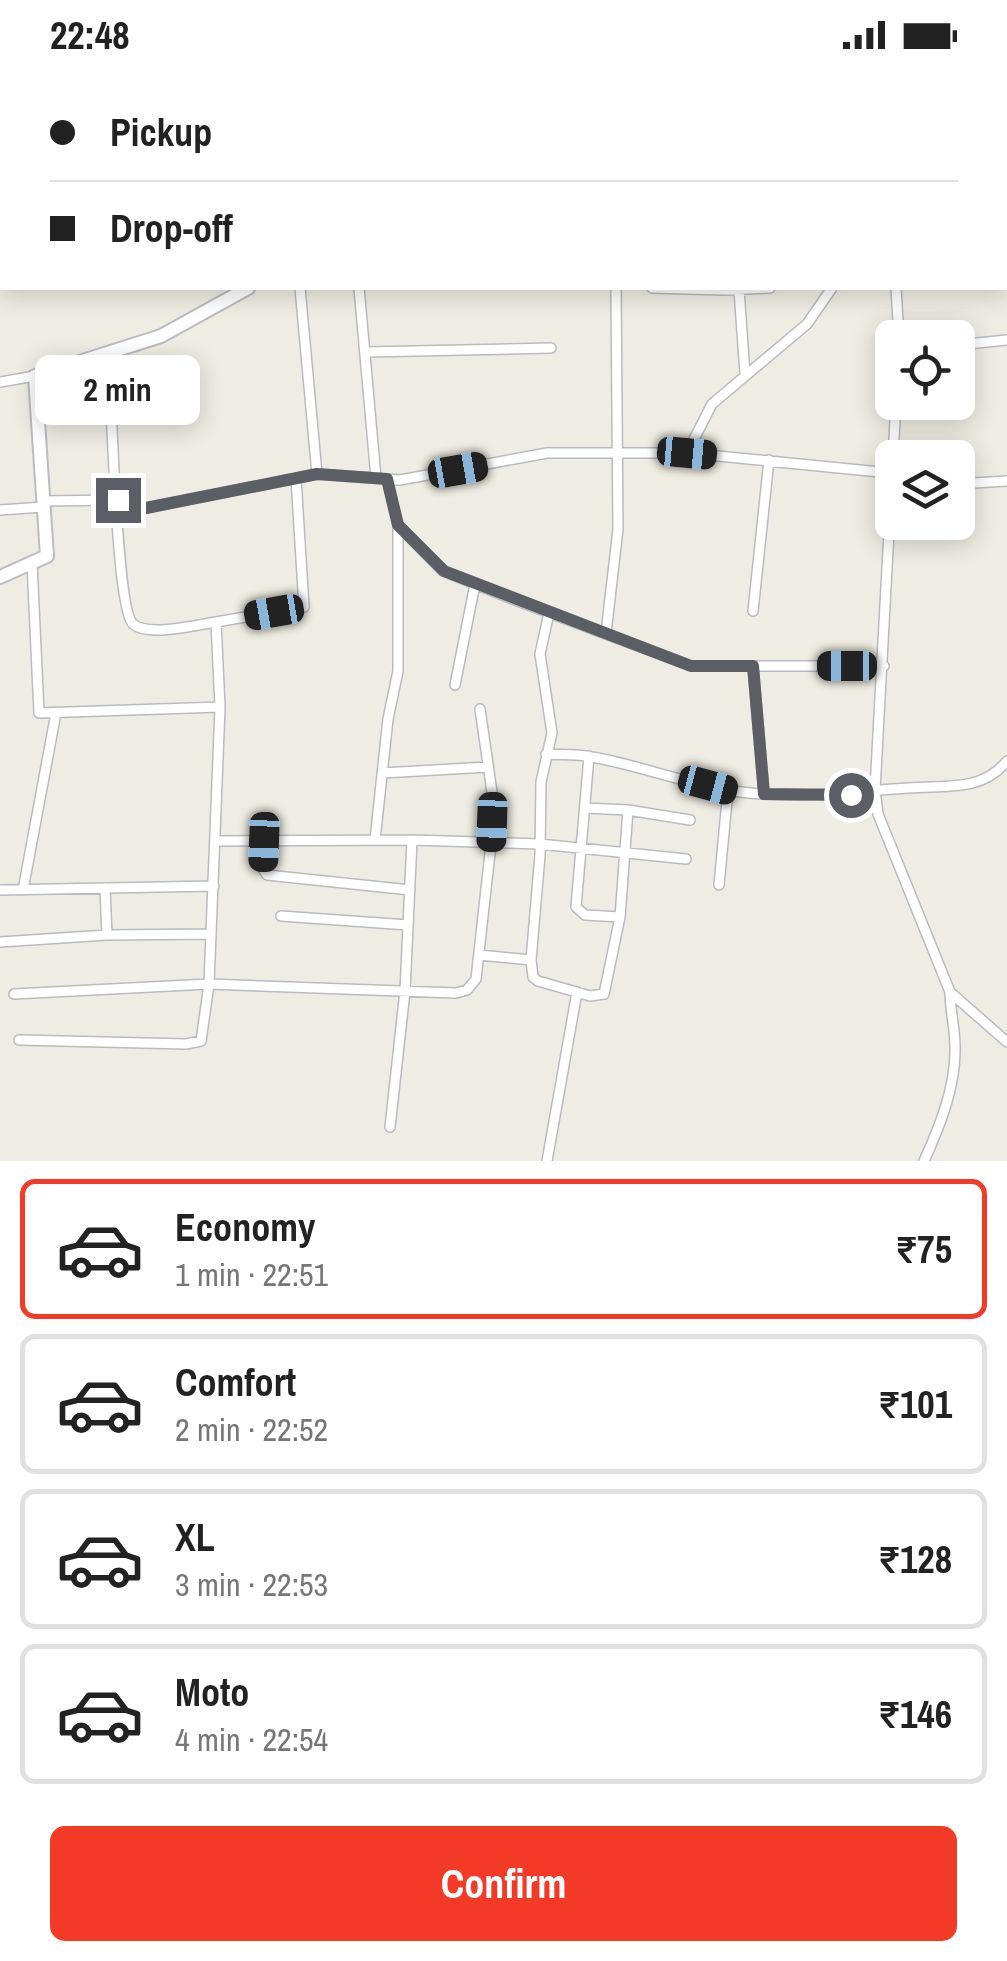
<!DOCTYPE html>
<html lang="en">
<head>
<meta charset="utf-8">
<style>
  body { margin:0; font-family:"Archivo Narrow",sans-serif; background:#f2f2f2; color:#222; height:100vh; display:flex; flex-direction:column; font-size:38px; white-space:nowrap }
  * { box-sizing:border-box; margin:0 }
  p { font-size:32px; color:#767676 }
  .icon { flex:none; width:55px; height:55px; fill:none; stroke:currentColor; stroke-width:2; stroke-linecap:round; stroke-linejoin:round }
  .map { position:relative; height:1091px; overflow:hidden }
  .sheet { display:flex; flex-direction:column; background:#fff; flex:1 }
  .sheet>* { flex:none }
  .banner { position:absolute; left:0px; top:0px; width:1008px; height:220px; box-shadow:0 5px 25px #0003; display:grid; align-content:center; height:220px; padding:0 50px; background:#fff }
  .controls { position:absolute; left:875px; top:250px; display:grid; gap:20px }
  .controls a { display:grid; place-items:center; width:100px; height:100px; border-radius:15px; background:#fff; box-shadow:0 5px 25px #0003; font-size:50px }
  .end { position:absolute; width:45px; height:45px; margin:-22px; border:12px solid #5b5f65; background:#fff; box-shadow:0 0 0 5px #fff }
  .from { border-radius:50% }
  .bubble { position:absolute; height:70px; border-radius:15px; background:#fff; box-shadow:0 5px 25px #0003; font-size:32px; font-weight:800; line-height:70px; text-align:center }
  .car { position:absolute; width:30px; height:60px; margin:-30px -15px; border-radius:12px; box-shadow:0 0 8px 2px #0007; background:linear-gradient(#222 24%,#8ab4d8 0 40%,#222 0 76%,#8ab4d8 0 86%,#222 0) }
  .banner b { display:flex; align-items:center; gap:35px; height:95px; font-size:38px }
  .banner b+b { border-top:2px solid #e0e0e0 }
  .banner i { width:25px; height:25px; background:#222 }
  ul { padding:18px 0 0; list-style:none }
  li { display:flex; align-items:center; gap:30px; height:140px; margin:0 20px 15px; padding:0 30px; border:5px solid #e0e0e0; border-radius:15px }
  li div { flex:1 }
  li b { display:block; font-size:38px }
  li em { font-style:normal; font-weight:800 }
  li.on { border-color:#f23a26 }
  li>.icon { width:90px; height:90px; stroke-width:1.5 }
  .cta { display:flex; gap:20px; margin-top:auto; padding:20px 50px }
  .cta a { flex:1; height:115px; border-radius:15px; background:#f23a26; color:#fff; font-size:40px; font-weight:800; line-height:115px; text-align:center }
  .status { display:flex; justify-content:space-between; align-items:center; height:70px; padding:0 50px; background:#fff; direction:ltr }
  .status svg { height:28px; fill:currentColor }
  .map>svg:first-child { display:block }
  .lines { fill:none; stroke-linecap:round; stroke-linejoin:round }
  .service-casing { stroke:#b8bbc0; stroke-width:9 }
  .minor-casing { stroke:#b8bbc0; stroke-width:12 }
  .secondary-casing { stroke:#b9bcc2; stroke-width:16 }
  .service { stroke:#fff; stroke-width:5 }
  .minor { stroke:#fff; stroke-width:9 }
  .secondary { stroke:#fff; stroke-width:12 }
  .route { stroke:#5b5f65; stroke-width:12 }
</style>
</head>
<body>
<div class="status"><b>22:48</b><svg viewBox="0 0 49 12"><path d="M0 12V9h3v3zM5 12V6h3v6zM10 12V3h3v9zM15 12V0h3v12zM26 1h20v11H26zM47 4h2v5h-2z"/></svg></div>
<div class="map">
<svg width="1007" height="1091" viewBox="0 0 1007 1091">
  <rect width="100%" height="100%" fill="#efede3"/>
  <g class="lines">
    <defs>
      <path id="service" d="M473,2L479,0
        M0,155L2,154"/>
      <path id="minor" d="M813,0V2
        M909,0L910,2
        M963,0L964,2
        M1005,108L1007,107
        M1005,173H1007
        M359,218L376,408
        M652,218L724,220L770,218
        M896,218L899,268
        M739,220L745,304
        M958,275L1007,270
        M367,282L551,278
        M0,312L35,306
        M110,324C113,357 117,540 133,554C148,567 197,555 216,552
        M896,332L875,720L878,744L950,922L1007,972
        M687,383L712,334L807,254L832,218
        M317,404L400,410L547,383H687L890,403
        M387,409L398,455L443,501L512,529L691,596H884
        M958,414L1007,411
        M43,431L118,430L136,440L317,404L300,218
        M0,440L43,437
        M753,541L769,390
        M549,543L540,584L552,663L541,712L540,785L531,890L533,907L538,911L590,926L604,924L620,847L628,740
        M606,563L618,459L616,218
        M753,596L764,724
        M455,615L475,514
        M220,637L216,552L304,537L296,408
        M546,684C561,685 577,684 592,687C639,695 686,714 733,721C794,730 848,722 908,718C946,715 982,722 1007,691
        M589,686L576,837L585,845L620,847
        M382,703L488,697
        M585,738L628,740L690,750
        M375,770L388,649L398,601V455
        M215,771L412,770L540,774L686,789
        M264,772L263,799L267,805L410,820
        M719,815L728,720
        M105,818L107,865
        M0,820L214,816
        M23,820L56,643
        M281,846L408,855
        M0,872L107,865L211,864
        M479,885L531,890
        M14,924L209,914L456,923L467,920L476,909L491,774L493,729L480,639
        M19,970L186,974L201,971L209,914L220,637L39,643L32,493
        M390,1057L405,921L412,770
        M547,1091L577,922
        M924,1091C940,1056 956,1016 955,977C955,958 950,940 950,922"/>
      <path id="secondary" d="M540,2L547,0
        M0,507L47,486L35,306L161,266L248,218"/>
    </defs>
    <use href="#service" class="service-casing"/>
    <use href="#minor" class="minor-casing"/>
    <use href="#secondary" class="secondary-casing"/>
    <use href="#service" class="service"/>
    <use href="#minor" class="minor"/>
    <use href="#secondary" class="secondary"/>
  </g>
  <g class="lines">
    <path class="route" d="M118,430L136,440L317,404L387,409L398,455L444,501L691,596H753L764,724L851,725"/>
  </g>
</svg>
<div class="controls">
<a><svg class="icon" aria-label="locate" viewBox="0 0 24 24"><circle cx="12" cy="12" r="6"/><path d="M12 2v4M12 18v4M2 12h4M18 12h4"/></svg></a>
<a><svg class="icon" aria-label="layers" viewBox="0 0 24 24"><path d="M12 4l9 5-9 5-9-5zM3 14l9 5 9-5"/></svg></a>
</div>
<i class="end from" style="left:851px;top:725px"></i>
<i class="end" style="left:118px;top:430px"></i>
<div class="bubble" style="left:35px;top:285px;width:165px">2 min</div>
<i class="car" style="left:687px;top:383px;rotate:95deg"></i>
<i class="car" style="left:458px;top:400px;rotate:80deg"></i>
<i class="car" style="left:274px;top:542px;rotate:260deg"></i>
<i class="car" style="left:847px;top:596px;rotate:270deg"></i>
<i class="car" style="left:708px;top:715px;rotate:105deg"></i>
<i class="car" style="left:492px;top:752px;rotate:182deg"></i>
<i class="car" style="left:264px;top:772px;rotate:182deg"></i>
<div class="banner">
<b><i class="from"></i>Pickup</b>
<b><i></i>Drop-off</b>
</div>
</div>
<section class="sheet">
<ul>
<li class="on"><svg class="icon" aria-label="car" viewBox="0 0 24 24"><path d="M5 17H2v-5l4-1 3-4h7l3 4 3 1v5h-3M9 17h6M6 11h13"/><circle cx="7" cy="17" r="2"/><circle cx="17" cy="17" r="2"/></svg><div><b>Economy</b><p>1 min · 22:51</p></div><em>₹75</em></li>
<li><svg class="icon" aria-label="car" viewBox="0 0 24 24"><path d="M5 17H2v-5l4-1 3-4h7l3 4 3 1v5h-3M9 17h6M6 11h13"/><circle cx="7" cy="17" r="2"/><circle cx="17" cy="17" r="2"/></svg><div><b>Comfort</b><p>2 min · 22:52</p></div><em>₹101</em></li>
<li><svg class="icon" aria-label="car" viewBox="0 0 24 24"><path d="M5 17H2v-5l4-1 3-4h7l3 4 3 1v5h-3M9 17h6M6 11h13"/><circle cx="7" cy="17" r="2"/><circle cx="17" cy="17" r="2"/></svg><div><b>XL</b><p>3 min · 22:53</p></div><em>₹128</em></li>
<li><svg class="icon" aria-label="car" viewBox="0 0 24 24"><path d="M5 17H2v-5l4-1 3-4h7l3 4 3 1v5h-3M9 17h6M6 11h13"/><circle cx="7" cy="17" r="2"/><circle cx="17" cy="17" r="2"/></svg><div><b>Moto</b><p>4 min · 22:54</p></div><em>₹146</em></li>
</ul>
<div class="cta"><a>Confirm</a></div>
</section>
</body>
</html>
